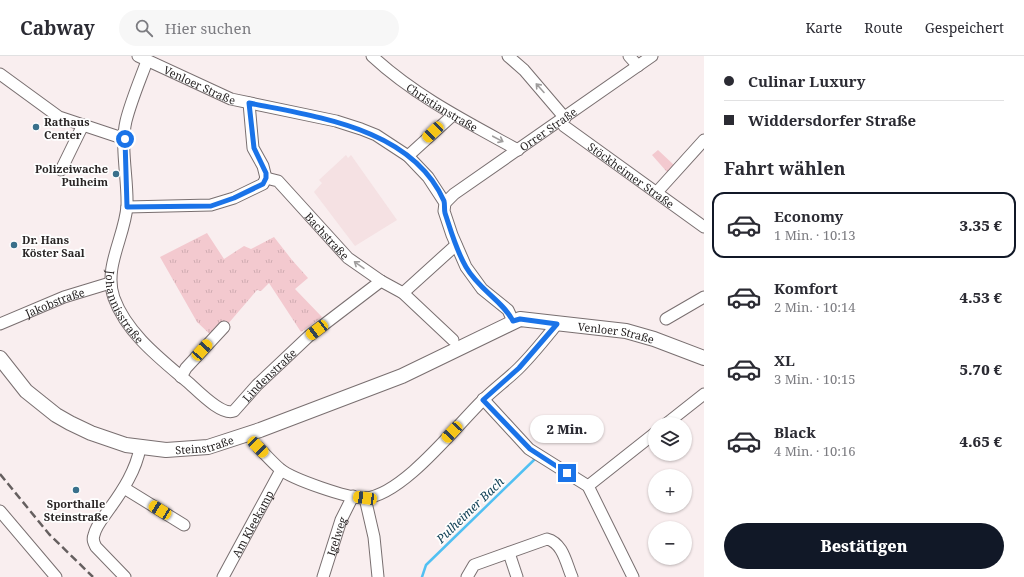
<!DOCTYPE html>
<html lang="de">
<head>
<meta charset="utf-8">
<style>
  body { margin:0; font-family:"Noto Serif",serif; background:#f7f7f7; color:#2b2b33; height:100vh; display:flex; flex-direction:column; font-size:15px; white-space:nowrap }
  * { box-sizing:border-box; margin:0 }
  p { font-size:13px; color:#7c7c81 }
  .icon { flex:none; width:22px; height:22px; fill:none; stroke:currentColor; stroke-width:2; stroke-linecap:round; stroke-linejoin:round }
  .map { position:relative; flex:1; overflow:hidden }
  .panel { display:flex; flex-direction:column; background:#fff; width:320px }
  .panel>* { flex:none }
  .top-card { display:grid; align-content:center; height:88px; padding:0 20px; background:#fff }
  .buttons { position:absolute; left:648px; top:361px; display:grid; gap:8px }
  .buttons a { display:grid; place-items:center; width:44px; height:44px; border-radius:50%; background:#fff; box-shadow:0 1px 3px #0004; font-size:20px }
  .end { position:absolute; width:18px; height:18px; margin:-9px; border:5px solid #1a73e8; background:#fff; box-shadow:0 0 0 2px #fff }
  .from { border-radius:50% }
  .bubble { position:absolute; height:28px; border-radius:14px; background:#fff; box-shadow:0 1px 3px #0004; font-size:13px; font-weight:800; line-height:28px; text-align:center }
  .car { position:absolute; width:12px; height:24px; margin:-12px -6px; border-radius:5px; box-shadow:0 0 3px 1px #0007; background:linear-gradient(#f5c518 24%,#345 0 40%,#f5c518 0 76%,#345 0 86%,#f5c518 0) }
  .top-card b { display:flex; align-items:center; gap:14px; height:38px; font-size:15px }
  .top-card b+b { border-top:1px solid #e1e1e2 }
  .top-card i { width:10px; height:10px; background:#2b2b33 }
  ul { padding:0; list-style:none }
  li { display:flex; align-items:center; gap:12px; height:66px; margin:0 8px 6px; padding:0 12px; border:2px solid transparent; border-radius:12px }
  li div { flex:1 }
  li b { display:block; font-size:15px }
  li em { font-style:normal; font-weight:800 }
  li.active { border-color:#111827 }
  li>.icon { width:36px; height:36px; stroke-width:1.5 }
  h2 { padding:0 20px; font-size:18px; line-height:48px }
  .primary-button { display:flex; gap:8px; margin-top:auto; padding:8px 20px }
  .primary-button a { flex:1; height:46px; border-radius:24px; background:#111827; color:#fff; font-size:16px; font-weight:800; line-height:46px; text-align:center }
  header { display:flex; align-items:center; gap:24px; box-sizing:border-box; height:56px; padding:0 20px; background:#fff; border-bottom:1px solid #e1e1e2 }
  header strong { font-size:19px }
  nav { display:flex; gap:22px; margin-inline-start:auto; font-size:14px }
  .search { width:280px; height:36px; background:#f7f7f7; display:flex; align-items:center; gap:10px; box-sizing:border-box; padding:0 14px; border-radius:22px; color:#7c7c81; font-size:15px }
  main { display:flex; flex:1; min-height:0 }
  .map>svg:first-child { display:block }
  .built { fill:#f5e1e3 }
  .grass { fill:url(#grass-tufts) }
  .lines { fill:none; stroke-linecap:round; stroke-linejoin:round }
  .stream { stroke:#51c0f2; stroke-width:2.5 }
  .minor-casing { stroke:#796f70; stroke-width:13 }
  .major-casing { stroke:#796f70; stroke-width:16 }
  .minor { stroke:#fff; stroke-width:11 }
  .major { stroke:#fff; stroke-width:14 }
  .rail { stroke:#655f5f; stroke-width:2.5; stroke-dasharray:8 4; stroke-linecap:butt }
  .oneway { stroke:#9f9d9d }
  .route { stroke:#1a73e8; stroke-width:5 }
  .poi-dot { fill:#39708b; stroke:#fefefe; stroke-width:1.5 }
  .labels { text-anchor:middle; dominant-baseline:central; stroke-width:3.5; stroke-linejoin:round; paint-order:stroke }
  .street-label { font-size:11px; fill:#292525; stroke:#fefefe }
  .poi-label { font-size:11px; font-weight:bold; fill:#292525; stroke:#fefefe; text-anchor:start }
  .water-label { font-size:12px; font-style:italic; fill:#144358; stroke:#fefefe }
</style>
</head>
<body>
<header>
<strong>Cabway</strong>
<div class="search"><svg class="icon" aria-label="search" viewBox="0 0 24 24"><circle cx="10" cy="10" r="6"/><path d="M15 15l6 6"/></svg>Hier suchen</div>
<nav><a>Karte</a><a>Route</a><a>Gespeichert</a></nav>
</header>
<main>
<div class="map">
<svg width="704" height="521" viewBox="0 0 704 521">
  <defs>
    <pattern id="grass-tufts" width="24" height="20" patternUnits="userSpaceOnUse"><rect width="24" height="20" fill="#f3c9cf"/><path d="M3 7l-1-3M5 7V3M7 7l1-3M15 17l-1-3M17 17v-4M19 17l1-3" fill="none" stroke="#d0acb2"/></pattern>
  </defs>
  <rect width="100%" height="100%" fill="#f9eeef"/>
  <path class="built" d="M346,99L348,102L351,99L397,164L355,190L314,136L322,127L319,124Z"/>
  <path class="grass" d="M658,94L674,109L667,116L652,99Z
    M207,177L224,203L244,190L251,193L274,181L292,204L308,222L295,233L322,261L301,276L269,227L261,235L257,234L215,283L197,266L160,201Z"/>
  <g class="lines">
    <path class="stream" d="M422,521L426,509L535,403"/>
    <defs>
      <g id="minor">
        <path id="s1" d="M138,0L231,43L336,65L361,73L376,79L408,100L428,121L445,147L444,155L452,179L466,211L482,233L508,254L513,265"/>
        <path id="s2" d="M372,0C415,40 467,66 518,94"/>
        <path d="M508,0L524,14L565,62"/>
        <path d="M629,0L638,10"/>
        <path id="s3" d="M147,5C140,24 131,45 126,65C120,91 128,123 127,150C125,180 103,212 114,242C127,278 162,304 190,328C199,336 222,360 234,355L257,329L309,280L381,225"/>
        <path d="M0,18L59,61L125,83"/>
        <path d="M249,47L253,92L263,110L266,122"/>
        <path id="s4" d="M561,65L564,70L704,171"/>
        <path d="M408,100L453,59"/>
        <path d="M61,114L83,69"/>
        <path id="s5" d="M266,122L278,125L348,202L381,225L403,237L453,284"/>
        <path d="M657,136L704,84"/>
        <path id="s6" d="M445,147L454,138L652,0"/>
        <path d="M127,151L211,149L234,142L263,128L266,122"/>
        <path d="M403,237L456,189"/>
        <path d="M666,263L704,241"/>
        <path id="s7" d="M0,268L64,241L110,227"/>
        <path d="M181,321L186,312L224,271"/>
        <path d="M483,343L529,393L588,430L633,521"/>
        <path d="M666,368L704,338"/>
        <path d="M258,391C265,398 272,406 280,413C292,423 349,443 365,442C403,439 456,370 483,344C494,333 508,323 519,312C533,298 545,283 557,268"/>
        <path d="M588,430L655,377"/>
        <path d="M124,432L184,469"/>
        <path d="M365,442L374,481L378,521"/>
        <path d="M0,455L56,521"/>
        <path d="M509,497L517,521"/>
        <path d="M125,521L96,491C94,487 92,484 94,479C96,469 104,461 110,452C123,434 136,414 140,392"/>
        <path id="s8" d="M223,521L281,414"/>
        <path id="s9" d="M323,521L341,464L353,440"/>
        <path d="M467,521L474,509L547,483C563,487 566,507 572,521"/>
      </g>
      <g id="major">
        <path id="s10" d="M0,302L26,335L56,359L70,367L91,377L126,389L166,394L208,391L260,374L402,320L520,263L626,275L654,283L704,302"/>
      </g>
    </defs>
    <use href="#minor" class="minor-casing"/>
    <use href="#major" class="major-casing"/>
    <use href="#minor" class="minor"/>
    <use href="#major" class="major"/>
    <path class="rail" d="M0,418L49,478L93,521"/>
  </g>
  <defs><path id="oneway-shaft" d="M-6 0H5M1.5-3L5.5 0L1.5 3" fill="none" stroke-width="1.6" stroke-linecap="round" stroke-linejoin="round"/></defs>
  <g class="oneway">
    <use href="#oneway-shaft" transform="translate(540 32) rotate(-132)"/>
    <use href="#oneway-shaft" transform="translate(498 83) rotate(28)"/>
    <use href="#oneway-shaft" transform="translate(359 209) rotate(-145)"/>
  </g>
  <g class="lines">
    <path class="route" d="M125,83L127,151L211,150L234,142L263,128L266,122V117L254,92L249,47C317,61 412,72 444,145C445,149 444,153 445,157C451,175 456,194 466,211C479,234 502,244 513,265L520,263L557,268L519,312L483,344L530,393L567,417"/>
  </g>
  <g class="poi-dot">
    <circle cx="36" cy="71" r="4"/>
    <circle cx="116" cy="118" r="4"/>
    <circle cx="14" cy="189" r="4"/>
    <circle cx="76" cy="434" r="4"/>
  </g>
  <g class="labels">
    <g class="street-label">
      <text stroke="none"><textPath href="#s1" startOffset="68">Venloer Straße</textPath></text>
      <text stroke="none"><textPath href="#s2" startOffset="87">Christianstraße</textPath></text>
      <text stroke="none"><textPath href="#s6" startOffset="127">Orrer Straße</textPath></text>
      <text stroke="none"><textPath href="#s4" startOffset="89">Stöckheimer Straße</textPath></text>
      <text stroke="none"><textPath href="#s5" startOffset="86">Bachstraße</textPath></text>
      <text stroke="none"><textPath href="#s7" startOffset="59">Jakobstraße</textPath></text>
      <text stroke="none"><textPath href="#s3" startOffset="255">Johannisstraße</textPath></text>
      <text stroke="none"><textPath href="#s10" startOffset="674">Venloer Straße</textPath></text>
      <text stroke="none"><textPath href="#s3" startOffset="463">Lindenstraße</textPath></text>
      <text stroke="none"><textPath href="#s10" startOffset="236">Steinstraße</textPath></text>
      <text stroke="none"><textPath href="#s8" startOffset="61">Am Kleekamp</textPath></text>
      <text stroke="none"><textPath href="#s9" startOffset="43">Igelweg</textPath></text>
    </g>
    <g class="poi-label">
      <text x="44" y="65">Rathaus<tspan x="44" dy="13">Center</tspan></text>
      <text x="108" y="112" text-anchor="end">Polizeiwache<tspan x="108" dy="13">Pulheim</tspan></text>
      <text x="22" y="183">Dr. Hans<tspan x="22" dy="13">Köster Saal</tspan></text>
      <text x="76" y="447" text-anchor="middle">Sporthalle<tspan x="76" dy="13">Steinstraße</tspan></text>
    </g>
    <g class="water-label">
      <text transform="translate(470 454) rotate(-44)">Pulheimer Bach</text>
    </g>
  </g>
</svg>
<div class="buttons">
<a><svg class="icon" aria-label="layers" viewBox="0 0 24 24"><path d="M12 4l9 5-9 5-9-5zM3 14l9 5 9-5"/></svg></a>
<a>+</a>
<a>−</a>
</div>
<i class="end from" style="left:125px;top:83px"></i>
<i class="end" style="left:567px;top:417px"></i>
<div class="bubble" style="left:530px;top:359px;width:74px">2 Min.</div>
<i class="car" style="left:433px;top:76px;rotate:226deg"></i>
<i class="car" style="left:317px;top:274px;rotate:233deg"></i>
<i class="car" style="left:202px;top:294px;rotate:42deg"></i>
<i class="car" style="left:452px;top:376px;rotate:223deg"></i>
<i class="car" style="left:258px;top:391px;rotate:136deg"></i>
<i class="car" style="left:365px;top:442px;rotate:278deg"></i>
<i class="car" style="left:160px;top:454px;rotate:302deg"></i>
</div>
<section class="panel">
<div class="top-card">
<b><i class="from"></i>Culinar Luxury</b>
<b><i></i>Widdersdorfer Straße</b>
</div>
<h2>Fahrt wählen</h2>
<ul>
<li class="active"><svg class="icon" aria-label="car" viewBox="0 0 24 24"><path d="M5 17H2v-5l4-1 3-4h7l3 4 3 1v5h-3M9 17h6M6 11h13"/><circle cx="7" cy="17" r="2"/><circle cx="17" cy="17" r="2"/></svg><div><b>Economy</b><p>1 Min. · 10:13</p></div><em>3.35 €</em></li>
<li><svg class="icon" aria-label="car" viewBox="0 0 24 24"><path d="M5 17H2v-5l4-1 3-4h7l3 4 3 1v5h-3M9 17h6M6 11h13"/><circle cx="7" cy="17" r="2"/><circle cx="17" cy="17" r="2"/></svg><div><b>Komfort</b><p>2 Min. · 10:14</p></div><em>4.53 €</em></li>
<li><svg class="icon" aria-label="car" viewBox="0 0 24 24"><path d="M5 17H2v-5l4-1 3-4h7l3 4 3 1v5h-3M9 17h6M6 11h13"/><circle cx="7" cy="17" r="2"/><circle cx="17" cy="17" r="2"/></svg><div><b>XL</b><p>3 Min. · 10:15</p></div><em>5.70 €</em></li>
<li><svg class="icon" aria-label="car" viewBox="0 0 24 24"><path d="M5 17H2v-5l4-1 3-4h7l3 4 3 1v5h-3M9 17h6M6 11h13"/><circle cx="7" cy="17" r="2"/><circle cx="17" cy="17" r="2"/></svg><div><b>Black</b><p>4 Min. · 10:16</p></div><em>4.65 €</em></li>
</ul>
<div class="primary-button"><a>Bestätigen</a></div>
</section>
</main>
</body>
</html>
